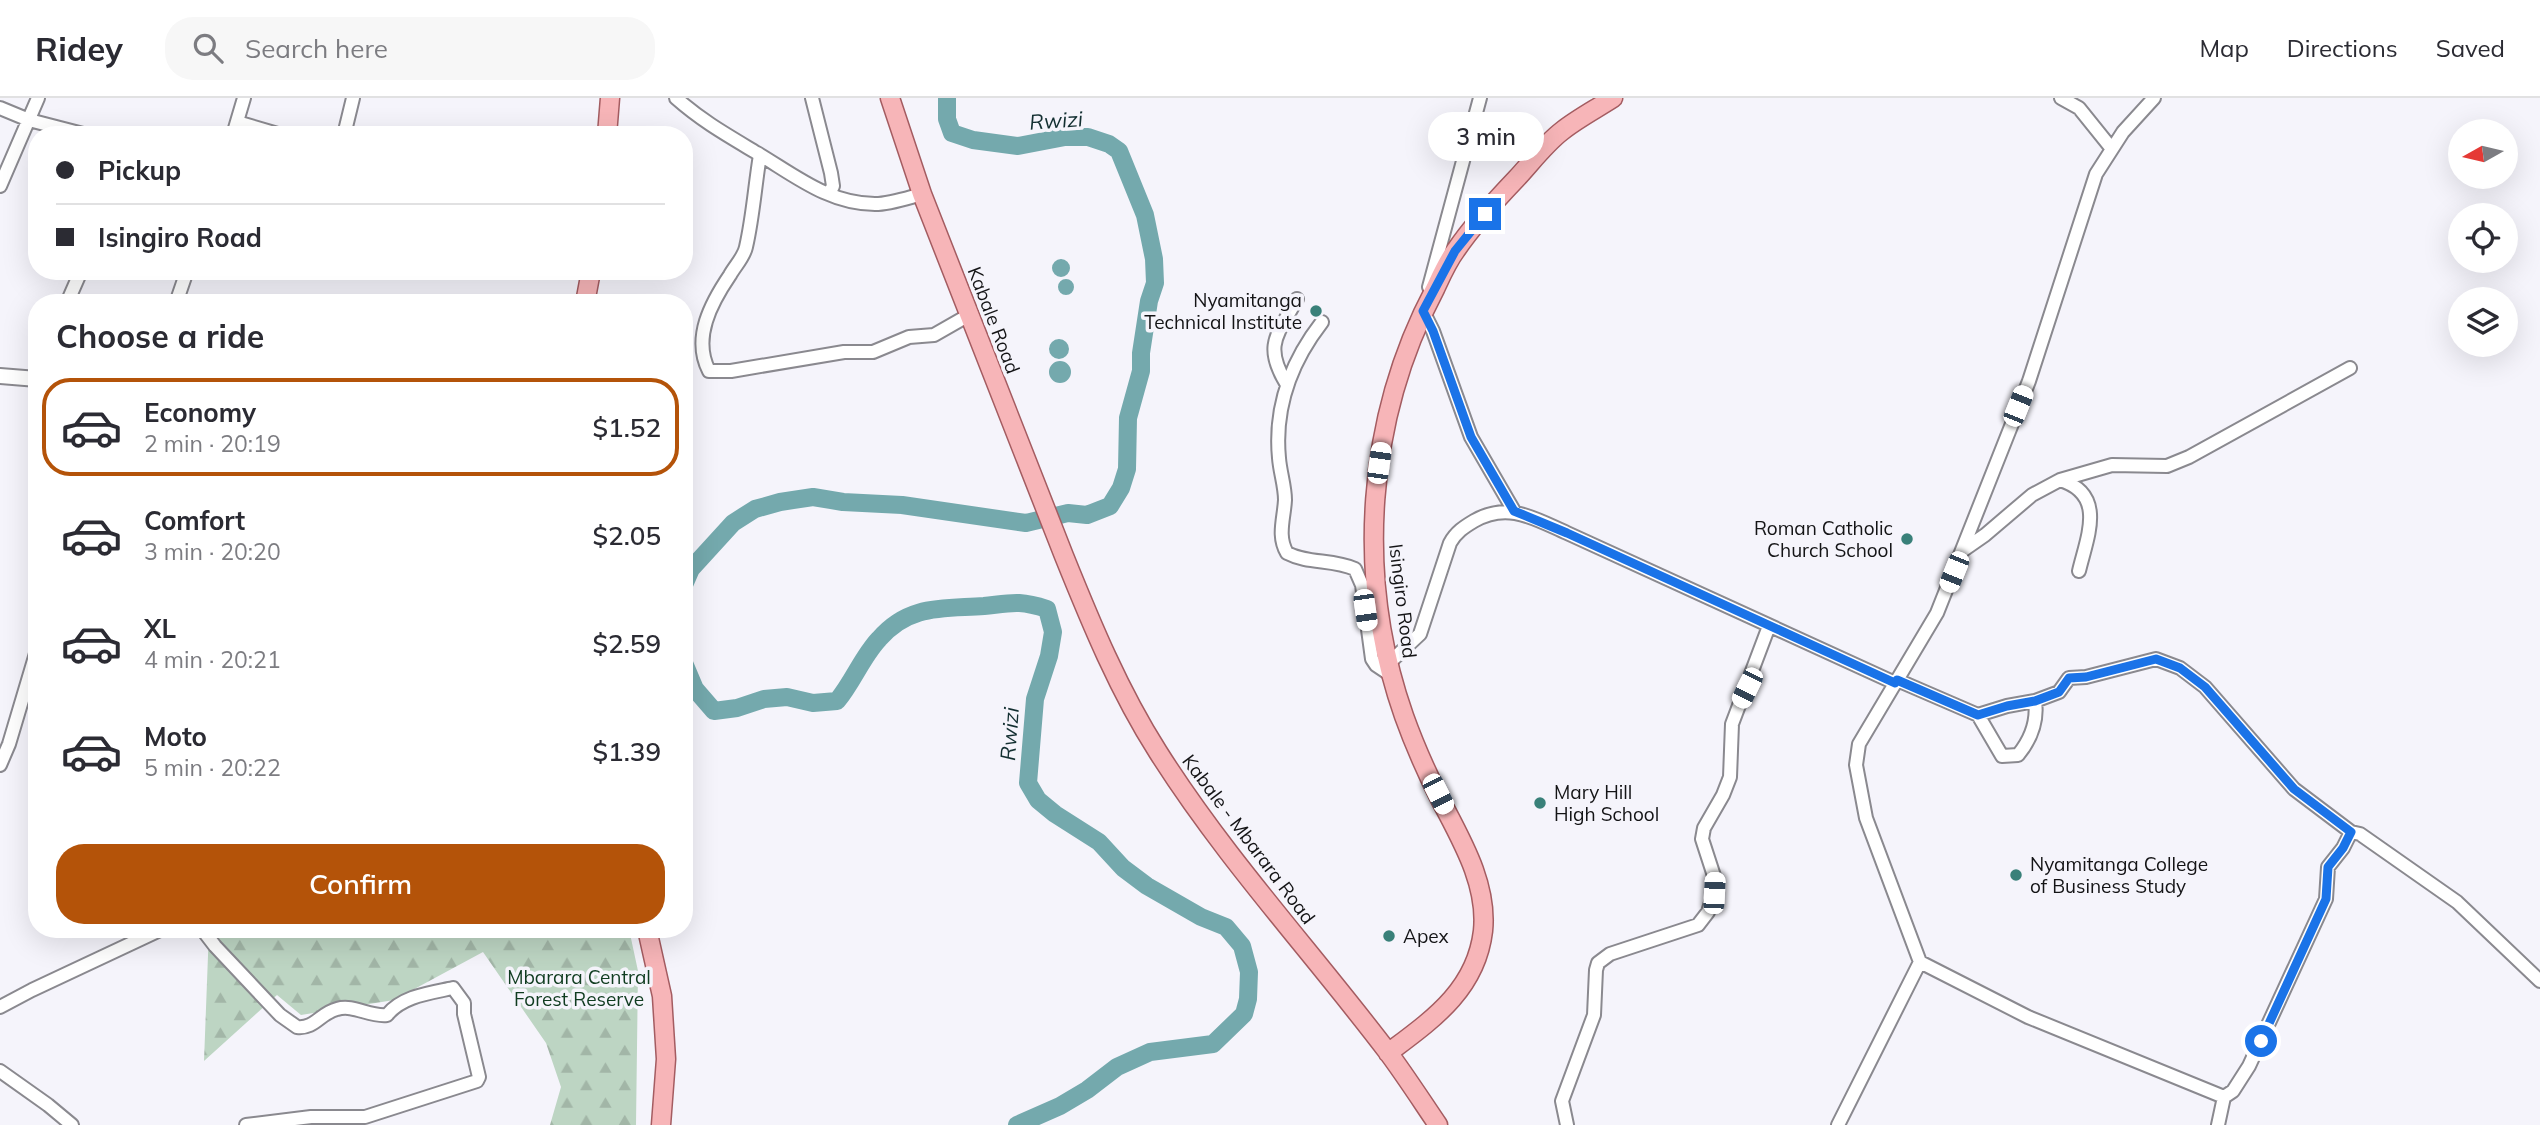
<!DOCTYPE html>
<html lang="en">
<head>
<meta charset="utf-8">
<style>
  body { margin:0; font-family:Mulish,sans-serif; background:#f7f7f7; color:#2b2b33; height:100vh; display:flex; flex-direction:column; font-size:26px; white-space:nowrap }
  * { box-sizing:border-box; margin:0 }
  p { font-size:23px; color:#7c7c81 }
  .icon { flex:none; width:38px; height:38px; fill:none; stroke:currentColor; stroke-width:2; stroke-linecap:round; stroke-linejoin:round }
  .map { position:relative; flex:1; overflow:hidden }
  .details { position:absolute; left:28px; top:196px; width:665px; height:644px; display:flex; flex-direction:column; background:#fff; border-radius:28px; box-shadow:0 7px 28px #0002 }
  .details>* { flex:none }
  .guide { position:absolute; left:28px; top:28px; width:665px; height:154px; border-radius:28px; box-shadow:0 7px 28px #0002; display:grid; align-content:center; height:154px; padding:0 28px; background:#fff }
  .needle { width:46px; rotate:262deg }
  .controls { position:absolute; left:2448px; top:21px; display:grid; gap:14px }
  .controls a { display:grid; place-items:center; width:70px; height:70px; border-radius:50%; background:#fff; box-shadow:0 7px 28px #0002; font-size:35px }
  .end { position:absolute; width:32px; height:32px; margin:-16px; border:9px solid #1a73e8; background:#fff; box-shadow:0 0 0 4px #fff }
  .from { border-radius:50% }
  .bubble { position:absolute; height:49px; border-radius:24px; background:#fff; box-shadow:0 7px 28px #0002; font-size:23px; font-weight:600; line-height:49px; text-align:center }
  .car { position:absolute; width:21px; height:42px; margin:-21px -10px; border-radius:9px; box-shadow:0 0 5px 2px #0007; background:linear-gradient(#fff 24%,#345 0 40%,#fff 0 76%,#345 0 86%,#fff 0) }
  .guide b { display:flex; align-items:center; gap:24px; height:66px; font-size:26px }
  .guide b+b { border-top:2px solid #e1e1e2 }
  .guide i { width:18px; height:18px; background:#2b2b33 }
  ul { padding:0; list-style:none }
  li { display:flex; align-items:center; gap:21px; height:98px; margin:0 14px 10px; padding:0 14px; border:4px solid transparent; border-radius:28px }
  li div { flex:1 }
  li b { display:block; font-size:26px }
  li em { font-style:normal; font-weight:600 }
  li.selected { border-color:#b45309 }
  li>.icon { width:63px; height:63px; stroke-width:1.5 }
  h2 { padding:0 28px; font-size:32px; line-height:84px }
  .button { display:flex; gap:14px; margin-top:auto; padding:14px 28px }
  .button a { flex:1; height:80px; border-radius:28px; background:#b45309; color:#fff; font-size:28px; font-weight:600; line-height:80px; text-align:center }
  header { display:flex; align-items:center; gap:42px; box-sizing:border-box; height:98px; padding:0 35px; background:#fff; border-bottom:2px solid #e1e1e2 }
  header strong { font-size:33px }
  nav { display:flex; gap:38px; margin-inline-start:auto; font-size:24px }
  .search { width:490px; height:63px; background:#f7f7f7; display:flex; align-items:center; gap:18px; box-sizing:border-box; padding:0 24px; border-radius:28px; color:#7c7c81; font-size:26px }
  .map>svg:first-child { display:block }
  .forest { fill:url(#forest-firs) }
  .water { fill:#74a9ad }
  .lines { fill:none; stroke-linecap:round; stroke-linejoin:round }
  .river { stroke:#74a9ad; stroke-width:18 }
  .minor-casing { stroke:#8a898f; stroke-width:16 }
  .tertiary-casing { stroke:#8a898f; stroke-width:18 }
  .primary-casing { stroke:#a45c61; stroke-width:21 }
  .minor { stroke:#fff; stroke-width:12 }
  .tertiary { stroke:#fff; stroke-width:14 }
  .primary { stroke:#f7b5b8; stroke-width:18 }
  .route { stroke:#1a73e8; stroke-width:9 }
  .poi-dot { fill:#398079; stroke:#f5f4fb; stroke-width:2.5 }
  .labels { text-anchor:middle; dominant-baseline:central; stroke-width:7; stroke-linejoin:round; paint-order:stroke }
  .poi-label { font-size:19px; fill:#141416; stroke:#f5f4fb; text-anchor:start }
  .street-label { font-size:19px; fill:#141416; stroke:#f5f4fb }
  .park-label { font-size:19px; fill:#103c20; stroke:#f5f4fb }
  .water-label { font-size:21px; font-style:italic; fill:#132f31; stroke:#f5f4fb }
</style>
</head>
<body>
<header>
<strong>Ridey</strong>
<div class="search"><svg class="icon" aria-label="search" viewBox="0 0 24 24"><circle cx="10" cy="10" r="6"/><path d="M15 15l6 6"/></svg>Search here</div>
<nav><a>Map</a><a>Directions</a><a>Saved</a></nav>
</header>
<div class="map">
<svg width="2540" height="1027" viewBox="0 0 2540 1027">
  <defs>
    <pattern id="forest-firs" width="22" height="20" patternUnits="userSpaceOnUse" patternTransform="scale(1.75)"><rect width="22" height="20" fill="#bdd5c3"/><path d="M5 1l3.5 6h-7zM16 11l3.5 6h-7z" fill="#a2b6a7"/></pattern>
  </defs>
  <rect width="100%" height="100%" fill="#f5f4fb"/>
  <path class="forest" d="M209,831H629L638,873L636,1027H550L561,989L546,945L483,854L394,902L301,917L277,897L204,963Z"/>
  <path class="water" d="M1052 170a9 9 0 1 1 18 0a9 9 0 1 1-18 0Z
    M1058 189a8 8 0 1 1 16 0a8 8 0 1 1-16 0Z
    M1049 251a10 10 0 1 1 20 0a10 10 0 1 1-20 0Z
    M1049 274a11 11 0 1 1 22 0a11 11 0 1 1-22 0Z"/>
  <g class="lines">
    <path class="river" d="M684,487L691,471L733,425L755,411L780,404L813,399L843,404L902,407L1026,425L1068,415L1087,417L1110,408L1121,390L1127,371L1128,320L1141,273V255L1149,203L1155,185L1154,161L1145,117L1119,53L1109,46L1088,39H1065L1018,48L973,42L952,35L947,21V0
      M684,565L695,591L714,613L737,610L764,601L787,599L813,605L837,603C853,584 862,559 879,541C909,506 943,511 984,508C1012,505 1019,502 1047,511L1053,534L1049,558L1035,601L1028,685L1038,702L1055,716L1099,744L1123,770L1147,788L1201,819L1226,829L1242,848L1249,874L1248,901L1244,916L1213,946L1150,954L1117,969L1087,992L1060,1008L1017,1027"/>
    <defs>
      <path id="minor" d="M676,0C702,23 727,37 757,55C794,77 829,106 875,106C890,106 907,100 922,96
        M812,0L831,75L833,88L829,96
        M2061,0L2079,10L2112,51
        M0,10L29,22L87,37
        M237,24L281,37
        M233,37L244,0
        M344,37L353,0
        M760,57C755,87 753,119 746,149C744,159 735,168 730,177C711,205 692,240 709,273H731L844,254H873L909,239L934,237L969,217
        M0,88L38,0
        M1429,189L1480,0
        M67,205L81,173
        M176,205L187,173
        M1424,210L1423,213L1433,233L1471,339L1514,413
        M1322,224C1291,264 1274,308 1279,360C1280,374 1285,388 1285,402C1284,421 1277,438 1287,455C1308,466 1333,461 1355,471L1362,487L1372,561L1376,567L1391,577
        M1286,285C1263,247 1278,236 1297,201
        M2060,382C2107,396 2087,439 2079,473
        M1962,453L1985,437L2032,397L2060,382L2112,367L2167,368L2189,359L2350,270
        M1389,565L1420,536L1450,445C1456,434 1464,429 1474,423C1508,403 1535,421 1567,435L1895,585
        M1897,582L1978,617L2002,658L2018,657C2031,641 2038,624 2035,603L2059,594L2069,580L2086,579L2156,561L2180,570L2205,589L2294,691L2351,734
        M1978,617L2007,608L2035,603
        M0,667L9,646L37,552
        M202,831L215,848L280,917L297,929C315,931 320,915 337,911C354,906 369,919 387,917C402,898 430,895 453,890L464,905V916L479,979L477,983L365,1019H311L246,1027
        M1920,864L2028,919L2224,999
        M0,909L32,892L162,831
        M0,973L48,1007L72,1027
        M1567,1027L1562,1003L1594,917L1596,872L1598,865L1610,856L1698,827L1708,814L1714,795L1715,781L1702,741L1704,730L1723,697L1730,679L1732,626L1769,528
        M1838,1027L1920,864L1866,720L1856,667L1859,646L1937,515L2029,283L2096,76L2123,34L2154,0
        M2218,1027L2224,999L2233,993L2249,968L2326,801L2328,769L2343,750L2351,734L2360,736L2457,804L2540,883"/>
      <path id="tertiary" d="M0,278L37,281"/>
      <path id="primary" d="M890,0L922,96L1064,458C1091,525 1119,593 1158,654C1225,760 1311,853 1387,953C1405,977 1421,1002 1438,1027
        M607,37L610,0
        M585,205L591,173
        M647,831L662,898L666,961L661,1027
        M1388,955C1432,922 1476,892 1483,833C1488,785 1460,740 1439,699C1426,673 1414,646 1404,618C1355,479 1366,321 1435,191C1441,178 1447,164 1456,152C1473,127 1495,103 1516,81C1531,65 1545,46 1562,33C1577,21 1596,11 1613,0"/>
    </defs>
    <use href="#minor" class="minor-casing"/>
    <use href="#tertiary" class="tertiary-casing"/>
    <use href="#primary" class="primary-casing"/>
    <use href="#minor" class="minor"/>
    <use href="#tertiary" class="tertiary"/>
    <use href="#primary" class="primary"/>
  </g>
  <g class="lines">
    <path class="route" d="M1485,116L1455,153L1423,213L1433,233L1471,339L1514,413L1567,435L1895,585L1897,582L1978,617L2007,608L2035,603L2059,594L2069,580L2086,579L2156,561L2180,570L2205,589L2294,691L2351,734L2343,750L2328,769L2326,801L2261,943"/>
  </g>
  <g class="poi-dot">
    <circle cx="1316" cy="213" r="7"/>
    <circle cx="1907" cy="441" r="7"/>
    <circle cx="1540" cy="705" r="7"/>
    <circle cx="2016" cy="777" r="7"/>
    <circle cx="1389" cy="838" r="7"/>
  </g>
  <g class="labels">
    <g class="poi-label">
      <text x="1302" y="202" text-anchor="end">Nyamitanga<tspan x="1302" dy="22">Technical Institute</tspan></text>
      <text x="1893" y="430" text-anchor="end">Roman Catholic<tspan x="1893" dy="22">Church School</tspan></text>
      <text x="1554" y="694">Mary Hill<tspan x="1554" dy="22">High School</tspan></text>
      <text x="2030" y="766">Nyamitanga College<tspan x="2030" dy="22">of Business Study</tspan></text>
      <text x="1403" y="838">Apex</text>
    </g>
    <g class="street-label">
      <text transform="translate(994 222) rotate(69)">Kabale Road</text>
      <text transform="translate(1403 503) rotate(83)">Isingiro Road</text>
      <text transform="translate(1249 741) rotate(53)">Kabale - Mbarara Road</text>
    </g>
    <g class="park-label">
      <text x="579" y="879">Mbarara Central<tspan x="579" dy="22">Forest Reserve</tspan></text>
    </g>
    <g class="water-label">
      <text transform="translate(1056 22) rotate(-4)">Rwizi</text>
      <text transform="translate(1009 636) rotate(-86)">Rwizi</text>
    </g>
  </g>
</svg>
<div class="controls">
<a><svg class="needle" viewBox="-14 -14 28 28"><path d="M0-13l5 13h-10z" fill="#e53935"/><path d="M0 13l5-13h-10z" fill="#7c7c81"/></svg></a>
<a><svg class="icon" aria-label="locate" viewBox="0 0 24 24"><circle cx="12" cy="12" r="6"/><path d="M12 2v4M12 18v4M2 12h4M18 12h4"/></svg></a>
<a><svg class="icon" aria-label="layers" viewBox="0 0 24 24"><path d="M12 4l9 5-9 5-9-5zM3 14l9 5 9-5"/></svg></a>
</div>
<i class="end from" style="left:2261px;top:943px"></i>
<i class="end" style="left:1485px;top:116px"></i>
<div class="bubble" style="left:1428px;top:14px;width:116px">3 min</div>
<i class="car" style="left:2018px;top:308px;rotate:22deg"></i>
<i class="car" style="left:1379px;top:365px;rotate:8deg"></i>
<i class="car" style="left:1954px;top:474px;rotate:202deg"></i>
<i class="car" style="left:1365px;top:512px;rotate:172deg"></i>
<i class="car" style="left:1747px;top:590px;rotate:206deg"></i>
<i class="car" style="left:1438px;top:696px;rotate:153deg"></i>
<i class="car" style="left:1714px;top:795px;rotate:3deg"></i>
<div class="guide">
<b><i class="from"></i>Pickup</b>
<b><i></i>Isingiro Road</b>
</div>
<section class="details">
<h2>Choose a ride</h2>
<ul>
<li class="selected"><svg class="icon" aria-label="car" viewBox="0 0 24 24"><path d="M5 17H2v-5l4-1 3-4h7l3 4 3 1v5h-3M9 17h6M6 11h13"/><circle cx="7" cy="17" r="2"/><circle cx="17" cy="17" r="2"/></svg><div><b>Economy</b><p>2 min · 20:19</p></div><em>$1.52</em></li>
<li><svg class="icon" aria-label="car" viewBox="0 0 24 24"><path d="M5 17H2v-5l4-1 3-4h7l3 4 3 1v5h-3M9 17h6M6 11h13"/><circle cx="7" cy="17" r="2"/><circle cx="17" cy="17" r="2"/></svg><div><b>Comfort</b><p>3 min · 20:20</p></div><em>$2.05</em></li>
<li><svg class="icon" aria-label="car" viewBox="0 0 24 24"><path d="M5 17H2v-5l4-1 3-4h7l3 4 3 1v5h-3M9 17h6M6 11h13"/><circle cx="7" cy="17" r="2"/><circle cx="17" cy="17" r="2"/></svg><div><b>XL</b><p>4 min · 20:21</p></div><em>$2.59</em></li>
<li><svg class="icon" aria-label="car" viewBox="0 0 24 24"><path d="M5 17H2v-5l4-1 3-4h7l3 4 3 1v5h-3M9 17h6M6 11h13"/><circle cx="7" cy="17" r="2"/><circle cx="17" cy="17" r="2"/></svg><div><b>Moto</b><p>5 min · 20:22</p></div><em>$1.39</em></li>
</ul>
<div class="button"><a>Confirm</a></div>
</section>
</div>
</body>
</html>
